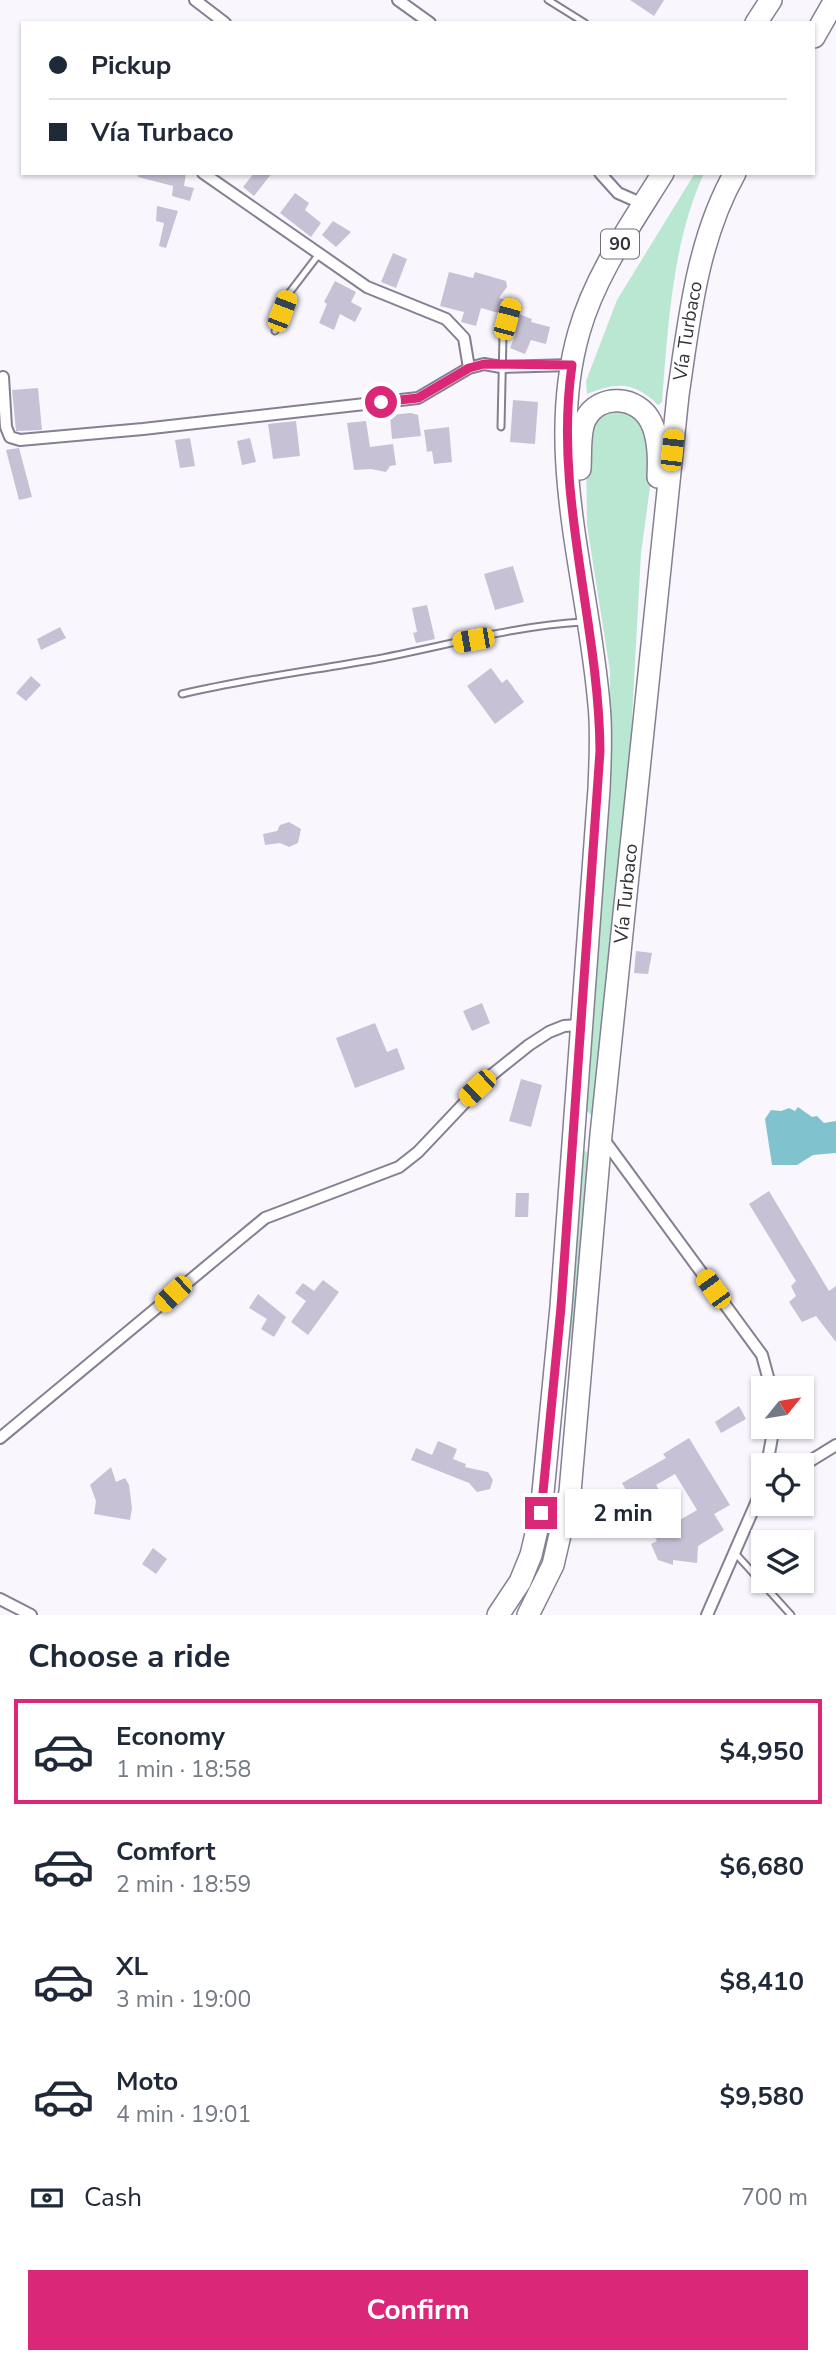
<!DOCTYPE html>
<html lang="en">
<head>
<meta charset="utf-8">
<style>
  body { margin:0; font-family:"Nunito Sans",sans-serif; background:#f2f2f3; color:#1f2937; height:100vh; display:flex; flex-direction:column; font-size:26px; white-space:nowrap }
  * { box-sizing:border-box; margin:0 }
  p { font-size:23px; color:#747a83 }
  .icon { flex:none; width:38px; height:38px; fill:none; stroke:currentColor; stroke-width:2; stroke-linecap:round; stroke-linejoin:round }
  .map { position:relative; height:1615px; overflow:hidden }
  .side { display:flex; flex-direction:column; background:#fff; flex:1 }
  .side>* { flex:none }
  .guide { position:absolute; left:21px; top:21px; width:794px; height:154px; border-radius:0px; box-shadow:0 2px 5px #0004; display:grid; align-content:center; height:154px; padding:0 28px; background:#fff }
  .needle { width:46px; rotate:60deg }
  .fabs { position:absolute; left:751px; top:1376px; display:grid; gap:14px }
  .fabs a { display:grid; place-items:center; width:63px; height:63px; border-radius:0px; background:#fff; box-shadow:0 2px 5px #0004; font-size:35px }
  .end { position:absolute; width:32px; height:32px; margin:-16px; border:9px solid #db2777; background:#fff; box-shadow:0 0 0 4px #fff }
  .from { border-radius:50% }
  .bubble { position:absolute; height:49px; border-radius:0px; background:#fff; box-shadow:0 2px 5px #0004; font-size:23px; font-weight:700; line-height:49px; text-align:center }
  .car { position:absolute; width:21px; height:42px; margin:-21px -10px; border-radius:9px; box-shadow:0 0 5px 2px #0007; background:linear-gradient(#f5c518 24%,#345 0 40%,#f5c518 0 76%,#345 0 86%,#f5c518 0) }
  .guide b { display:flex; align-items:center; gap:24px; height:66px; font-size:26px }
  .guide b+b { border-top:2px solid #e0e1e3 }
  .guide i { width:18px; height:18px; background:#1f2937 }
  ul { padding:0; list-style:none }
  li { display:flex; align-items:center; gap:21px; height:105px; margin:0 14px 10px; padding:0 14px; border:4px solid transparent; border-radius:0px }
  li div { flex:1 }
  li b { display:block; font-size:26px }
  li em { font-style:normal; font-weight:700 }
  li.selected { border-color:#db2777 }
  li>.icon { width:63px; height:63px; stroke-width:1.5 }
  h2 { padding:0 28px; font-size:32px; line-height:84px }
  .pay { display:flex; align-items:center; gap:18px; height:77px; padding:0 28px; font-size:26px }
  .pay p { margin-inline-start:auto }
  .action { display:flex; gap:14px; margin-top:auto; padding:14px 28px }
  .action a { flex:1; height:80px; border-radius:0px; background:#db2777; color:#fff; font-size:28px; font-weight:700; line-height:80px; text-align:center }
  .map>svg:first-child { display:block }
  .green { fill:#b9e7d1 }
  .water { fill:#80c3ce }
  .building { fill:#c7c1d5; fill-rule:evenodd }
  .lines { fill:none; stroke-linecap:round; stroke-linejoin:round }
  .lane-casing { stroke:#867f92; stroke-width:9 }
  .street-casing { stroke:#867f92; stroke-width:14 }
  .highway-casing { stroke:#867f92; stroke-width:24 }
  .lane { stroke:#fff; stroke-width:5 }
  .street { stroke:#fff; stroke-width:10 }
  .highway { stroke:#fff; stroke-width:21 }
  .route { stroke:#db2777; stroke-width:9 }
  .labels { text-anchor:middle; dominant-baseline:central; stroke-width:6; stroke-linejoin:round; paint-order:stroke }
  .shield { fill:#fff; stroke:#716f74; stroke-width:2 }
  .shield-label { font-size:18px; font-weight:bold; fill:#343139 }
  .street-label { font-size:19px; fill:#343139; stroke:#fff }
</style>
</head>
<body>
<div class="map">
<svg width="836" height="1615" viewBox="0 0 836 1615">
  <rect width="100%" height="100%" fill="#f9f6fe"/>
  <path class="green" d="M695,173H704C672,243 668,327 662,402L658,405C634,381 617,382 587,394L586,381L617,300Z
    M631,410L644,424L652,473L641,553L630,755L595,1120L585,1108L610,718V671L587,525L586,442L590,424L604,412Z
    M586,1151L589,1158L576,1334L565,1347L579,1154Z"/>
  <path class="water" d="M798,1107L812,1117L817,1116L824,1123L836,1121V1153L813,1155L797,1165H772L765,1119L771,1110L781,1111L789,1108L795,1111Z"/>
  <path class="building" d="M630,0H664L654,16Z
    M138,173H186L184,186L194,188L190,201L172,196L173,186L138,177Z
    M254,173H272L254,196L243,187Z
    M295,193L309,203L305,210L321,223L311,237L280,213Z
    M157,206L178,211L166,248L159,246L164,223L156,221Z
    M333,221L351,232L336,247L322,235Z
    M393,253L407,259L396,288L381,282Z
    M449,272L473,278L475,272L506,281L507,287L499,298L506,300L502,314L481,308L476,326L461,322L464,312L440,306Z
    M335,281L356,292L351,302L362,308L355,322L340,314L334,330L319,323L327,304L324,302Z
    M516,313L532,319L531,322L550,327L546,344L531,340L525,354L510,348L516,333L510,330Z
    M38,388L42,430L16,431L12,390Z
    M513,400L538,402L535,444L510,442Z
    M411,413L418,415L421,436L392,439L390,415Z
    M296,421L300,456L273,459L268,424Z
    M366,421L370,447L393,444L396,465L390,466L386,472L371,469L354,470L347,423Z
    M449,427L452,462L434,464L432,451L427,452L424,430Z
    M190,438L195,466L180,468L175,440Z
    M250,438L256,462L242,465L237,441Z
    M19,448L32,497L19,500L6,450Z
    M513,566L524,602L495,610L484,574Z
    M427,605L435,639L416,643L413,633L417,632L412,608Z
    M60,627L66,638L41,650L37,639Z
    M491,668L502,683L507,679L524,702L495,724L467,686Z
    M31,676L41,685L26,701L16,693Z
    M289,822L301,829L298,843L289,847L280,843L265,845L263,834L277,831L280,825Z
    M636,951L652,953L648,974L634,973Z
    M482,1003L490,1023L472,1031L463,1011Z
    M375,1023L387,1052L397,1048L405,1069L355,1088L336,1038Z
    M521,1079L542,1085L531,1127L509,1121Z
    M769,1191L829,1291L836,1286V1342L816,1316L802,1322L789,1302L796,1296L791,1286L796,1281L749,1204Z
    M516,1193H529L528,1217H515Z
    M323,1280L339,1292L308,1335L291,1322L306,1301L295,1293L303,1283L314,1291Z
    M258,1294L286,1317L274,1337L261,1329L267,1319L249,1308Z
    M739,1406L746,1419L721,1433L715,1422Z
    M689,1438L730,1505L714,1514L724,1530L698,1546L697,1563L673,1560V1565L658,1560L651,1544L657,1541L643,1516L640,1518L631,1503L633,1502L622,1483L666,1458L663,1454ZM675,1474L697,1510L678,1521L656,1485Z
    M438,1441L457,1449L453,1459L466,1464L465,1467L488,1472L493,1480L490,1489L477,1492L469,1483L411,1460L416,1448L432,1455Z
    M111,1467L116,1482L125,1478L129,1485L132,1508L130,1520L94,1514L96,1501L90,1485Z
    M153,1548L167,1559L156,1574L142,1564Z"/>
  <g class="lines">
    <defs>
      <path id="lane" d="M548,0L585,23
        M275,331L290,292L319,254
        M501,427L503,335L511,303
        M182,694C245,679 308,671 371,660C442,647 511,626 582,622
        M735,1553L791,1615"/>
      <path id="street" d="M195,0L225,23
        M398,0L430,23
        M203,173L367,287L446,319L464,338L469,368
        M600,173L618,193L643,204
        M3,377L6,427L10,437L20,440L143,429L418,398L469,368L484,364L501,367L572,365
        M602,1137L762,1355L771,1388
        M0,1438L265,1218L399,1167L418,1152L489,1077L529,1045L549,1032L564,1026L580,1025
        M767,1465L774,1426
        M802,1466L836,1445
        M0,1599L31,1615
        M707,1615L763,1487"/>
      <g id="highway">
        <path d="M756,23L771,0"/>
        <path d="M814,37L835,0"/>
        <path d="M580,469C581,455 579,433 585,420C599,392 639,396 651,422C659,438 659,460 658,477"/>
        <path d="M498,1615L520,1582L531,1555L541,1513L561,1307L599,789C600,761 602,733 599,705C589,582 544,454 579,332C595,275 632,223 663,173"/>
        <path id="s1" d="M528,1615L553,1565L570,1492L601,1135L678,395C689,321 697,240 735,173"/>
      </g>
    </defs>
    <use href="#lane" class="lane-casing"/>
    <use href="#street" class="street-casing"/>
    <use href="#highway" class="highway-casing"/>
    <use href="#lane" class="lane"/>
    <use href="#street" class="street"/>
    <use href="#highway" class="highway"/>
  </g>
  <g class="lines">
    <path class="route" d="M381,402L418,398L469,368L484,364L572,365C553,495 599,622 600,751L561,1307L541,1513"/>
  </g>
  <g class="labels">
    <rect class="shield" x="601" y="229.5" width="38" height="29" rx="5"/>
    <g class="shield-label">
      <text x="620" y="244">90</text>
    </g>
    <g class="street-label">
      <text stroke="none"><textPath href="#s1" startOffset="1298">Vía Turbaco</textPath></text>
      <text stroke="none"><textPath href="#s1" startOffset="732">Vía Turbaco</textPath></text>
    </g>
  </g>
</svg>
<div class="fabs">
<a><svg class="needle" viewBox="-14 -14 28 28"><path d="M0-13l5 13h-10z" fill="#e53935"/><path d="M0 13l5-13h-10z" fill="#747a83"/></svg></a>
<a><svg class="icon" aria-label="locate" viewBox="0 0 24 24"><circle cx="12" cy="12" r="6"/><path d="M12 2v4M12 18v4M2 12h4M18 12h4"/></svg></a>
<a><svg class="icon" aria-label="layers" viewBox="0 0 24 24"><path d="M12 4l9 5-9 5-9-5zM3 14l9 5 9-5"/></svg></a>
</div>
<i class="end from" style="left:381px;top:402px"></i>
<i class="end" style="left:541px;top:1513px"></i>
<div class="bubble" style="left:565px;top:1489px;width:116px">2 min</div>
<i class="car" style="left:282px;top:311px;rotate:21deg"></i>
<i class="car" style="left:507px;top:319px;rotate:15deg"></i>
<i class="car" style="left:672px;top:450px;rotate:6deg"></i>
<i class="car" style="left:473px;top:640px;rotate:260deg"></i>
<i class="car" style="left:477px;top:1088px;rotate:226deg"></i>
<i class="car" style="left:713px;top:1289px;rotate:324deg"></i>
<i class="car" style="left:173px;top:1294px;rotate:227deg"></i>
<div class="guide">
<b><i class="from"></i>Pickup</b>
<b><i></i>Vía Turbaco</b>
</div>
</div>
<section class="side">
<h2>Choose a ride</h2>
<ul>
<li class="selected"><svg class="icon" aria-label="car" viewBox="0 0 24 24"><path d="M5 17H2v-5l4-1 3-4h7l3 4 3 1v5h-3M9 17h6M6 11h13"/><circle cx="7" cy="17" r="2"/><circle cx="17" cy="17" r="2"/></svg><div><b>Economy</b><p>1 min · 18:58</p></div><em>$4,950</em></li>
<li><svg class="icon" aria-label="car" viewBox="0 0 24 24"><path d="M5 17H2v-5l4-1 3-4h7l3 4 3 1v5h-3M9 17h6M6 11h13"/><circle cx="7" cy="17" r="2"/><circle cx="17" cy="17" r="2"/></svg><div><b>Comfort</b><p>2 min · 18:59</p></div><em>$6,680</em></li>
<li><svg class="icon" aria-label="car" viewBox="0 0 24 24"><path d="M5 17H2v-5l4-1 3-4h7l3 4 3 1v5h-3M9 17h6M6 11h13"/><circle cx="7" cy="17" r="2"/><circle cx="17" cy="17" r="2"/></svg><div><b>XL</b><p>3 min · 19:00</p></div><em>$8,410</em></li>
<li><svg class="icon" aria-label="car" viewBox="0 0 24 24"><path d="M5 17H2v-5l4-1 3-4h7l3 4 3 1v5h-3M9 17h6M6 11h13"/><circle cx="7" cy="17" r="2"/><circle cx="17" cy="17" r="2"/></svg><div><b>Moto</b><p>4 min · 19:01</p></div><em>$9,580</em></li>
</ul>
<div class="pay"><svg class="icon" aria-label="cash" viewBox="0 0 24 24"><path d="M3 7h18v10H3z"/><circle cx="12" cy="12" r="2"/></svg>Cash<p>700 m</p></div>
<div class="action"><a>Confirm</a></div>
</section>
</body>
</html>
